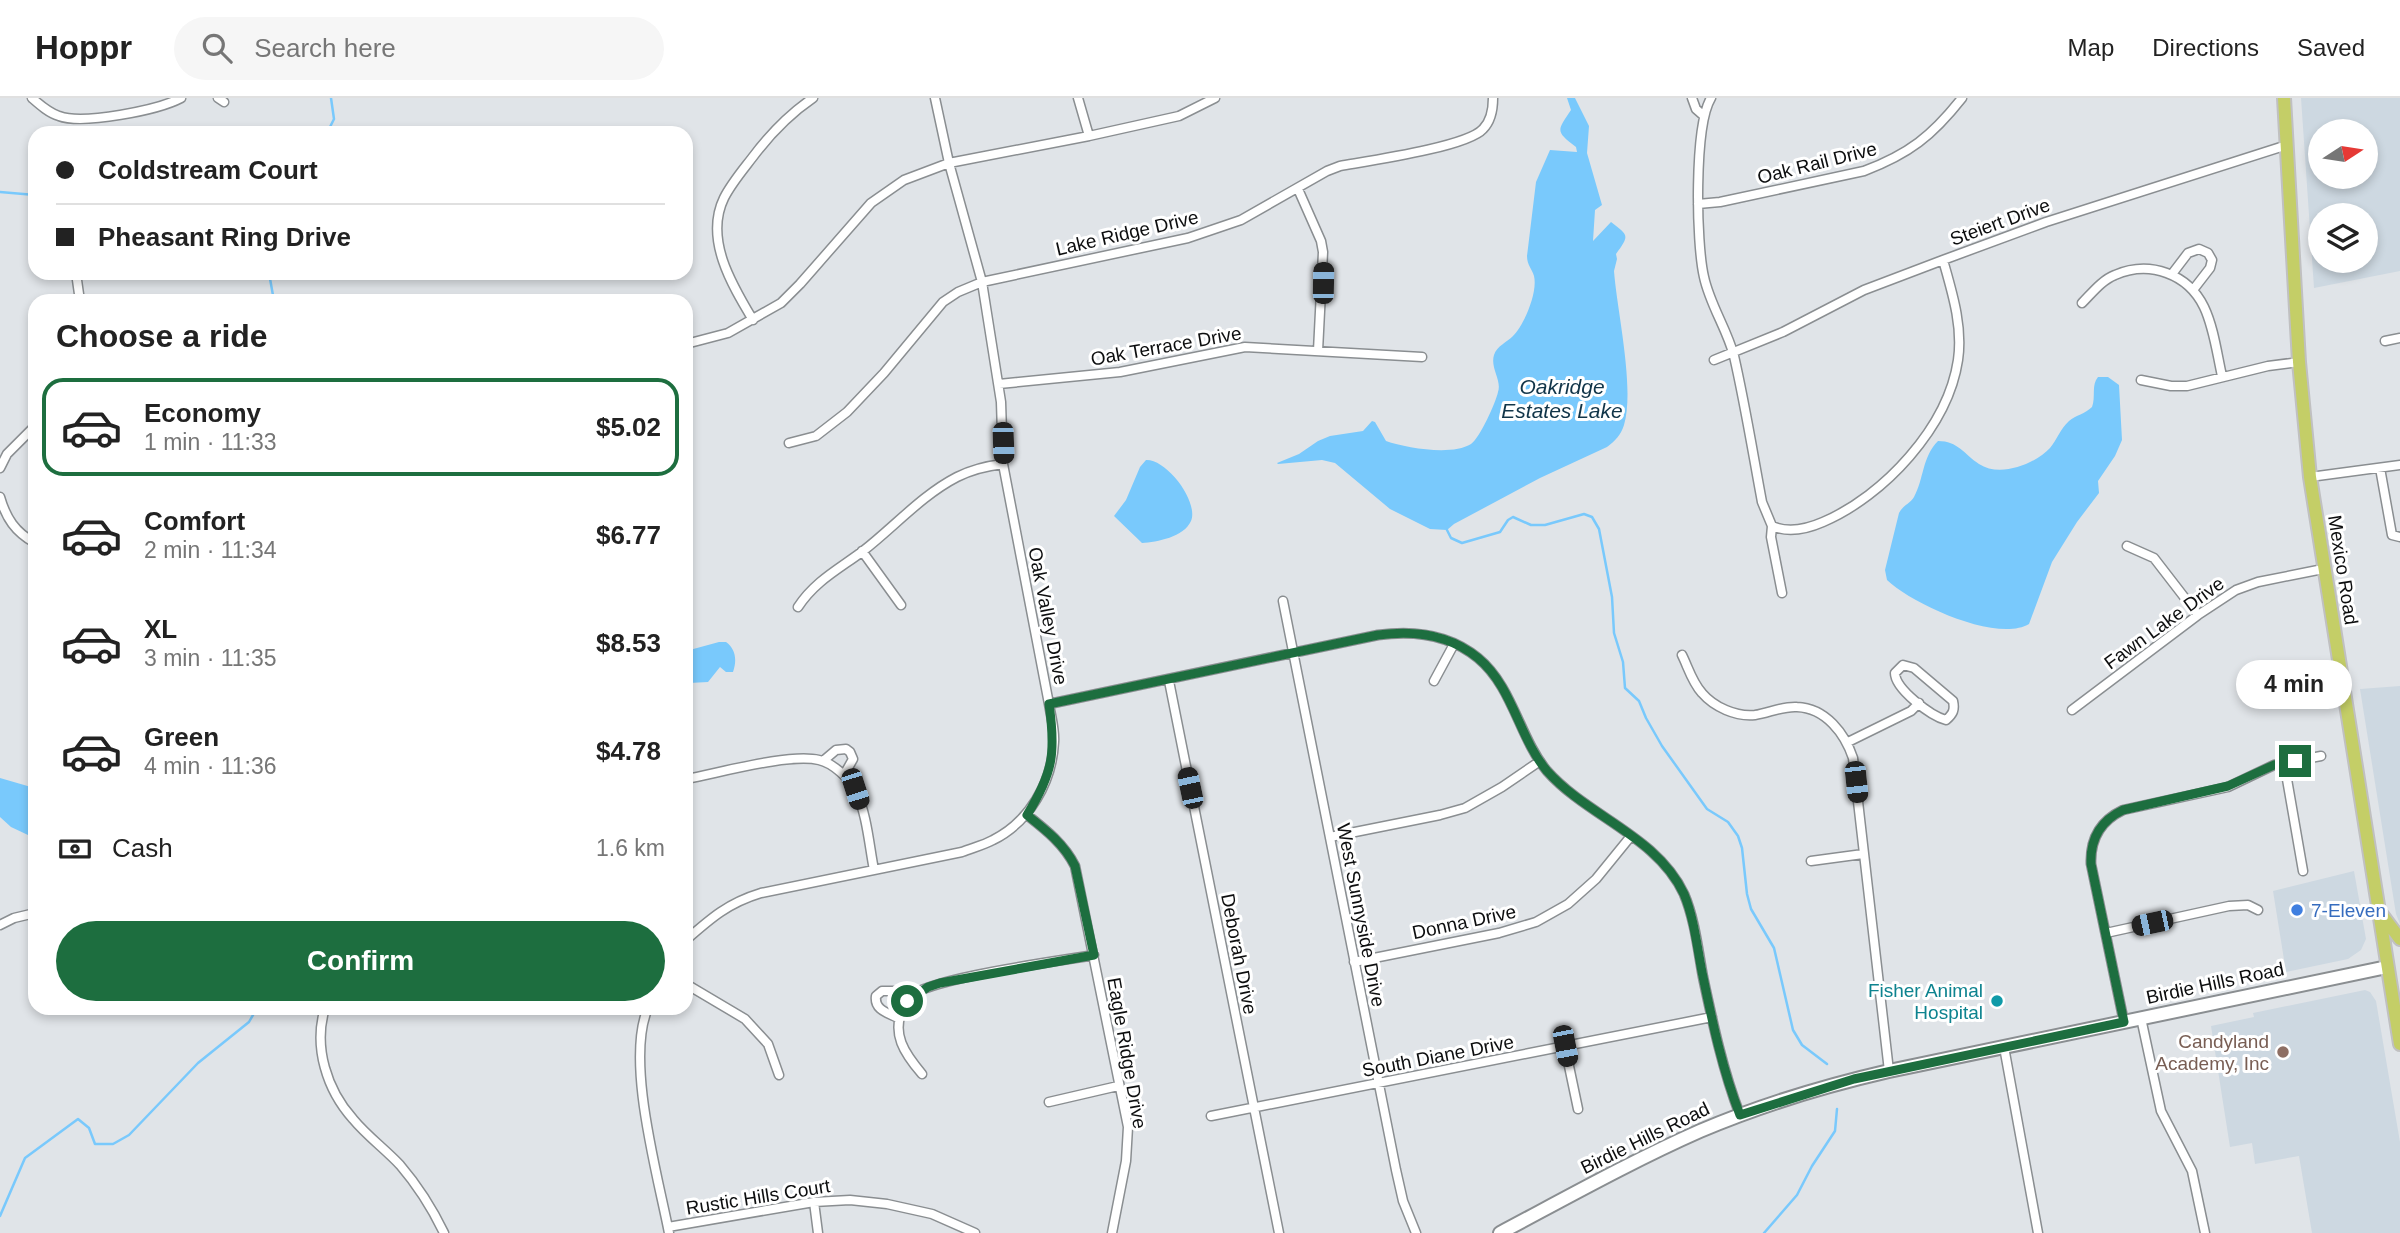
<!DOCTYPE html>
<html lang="en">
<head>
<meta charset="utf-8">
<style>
  body { margin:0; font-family:Helvetica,sans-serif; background:#f6f6f6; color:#222; height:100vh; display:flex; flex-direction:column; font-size:26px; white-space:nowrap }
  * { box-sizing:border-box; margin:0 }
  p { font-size:23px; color:#767676 }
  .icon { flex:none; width:38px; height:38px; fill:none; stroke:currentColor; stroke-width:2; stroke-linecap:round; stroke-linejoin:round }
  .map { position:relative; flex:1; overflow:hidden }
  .details { position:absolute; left:28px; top:196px; width:665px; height:721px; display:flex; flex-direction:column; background:#fff; border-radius:21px; box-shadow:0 4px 10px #0003 }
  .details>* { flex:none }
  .guide { position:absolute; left:28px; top:28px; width:665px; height:154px; border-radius:21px; box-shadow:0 4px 10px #0003; display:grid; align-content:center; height:154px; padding:0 28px; background:#fff }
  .needle { width:46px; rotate:78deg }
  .controls { position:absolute; left:2308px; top:21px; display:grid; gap:14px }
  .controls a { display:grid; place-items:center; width:70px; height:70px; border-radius:50%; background:#fff; box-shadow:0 4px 10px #0003; font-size:35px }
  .end { position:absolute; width:32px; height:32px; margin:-16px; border:9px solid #1d6e3f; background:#fff; box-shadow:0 0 0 4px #fff }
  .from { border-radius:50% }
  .bubble { position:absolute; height:49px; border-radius:24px; background:#fff; box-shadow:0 4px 10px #0003; font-size:23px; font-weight:600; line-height:49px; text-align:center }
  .car { position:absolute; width:21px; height:42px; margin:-21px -10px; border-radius:9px; box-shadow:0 0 5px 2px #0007; background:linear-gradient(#222 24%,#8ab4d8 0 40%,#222 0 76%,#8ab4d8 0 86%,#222 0) }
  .guide b { display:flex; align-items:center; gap:24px; height:66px; font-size:26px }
  .guide b+b { border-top:2px solid #e0e0e0 }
  .guide i { width:18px; height:18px; background:#222 }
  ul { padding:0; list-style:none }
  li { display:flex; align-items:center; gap:21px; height:98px; margin:0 14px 10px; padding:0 14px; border:4px solid transparent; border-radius:21px }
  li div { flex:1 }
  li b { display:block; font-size:26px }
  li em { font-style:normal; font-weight:600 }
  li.active { border-color:#1d6e3f }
  li>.icon { width:63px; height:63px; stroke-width:1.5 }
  h2 { padding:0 28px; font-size:32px; line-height:84px }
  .pay { display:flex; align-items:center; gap:18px; height:77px; padding:0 28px; font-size:26px }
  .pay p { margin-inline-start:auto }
  .action { display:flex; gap:14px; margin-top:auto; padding:14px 28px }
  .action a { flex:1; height:80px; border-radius:42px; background:#1d6e3f; color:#fff; font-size:28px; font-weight:600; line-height:80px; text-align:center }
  header { display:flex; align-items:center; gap:42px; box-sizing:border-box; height:98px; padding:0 35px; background:#fff; border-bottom:2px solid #e0e0e0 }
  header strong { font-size:33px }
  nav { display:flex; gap:38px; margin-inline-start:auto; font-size:24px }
  .search { width:490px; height:63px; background:#f6f6f6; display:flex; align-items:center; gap:18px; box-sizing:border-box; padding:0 24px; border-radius:38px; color:#767676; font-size:26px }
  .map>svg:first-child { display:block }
  .built { fill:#cdd8e1; fill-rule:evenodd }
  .water { fill:#79c9fc }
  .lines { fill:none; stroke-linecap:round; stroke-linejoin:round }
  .stream { stroke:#79c9fc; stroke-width:2.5 }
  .minor-casing { stroke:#8a8e91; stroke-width:11 }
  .secondary-casing { stroke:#8a8e91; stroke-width:16 }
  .primary-casing { stroke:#c0c0c1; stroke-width:16 }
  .minor { stroke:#fff; stroke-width:8 }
  .secondary { stroke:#fff; stroke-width:12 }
  .primary { stroke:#c4ce67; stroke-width:12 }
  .route { stroke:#1d6e3f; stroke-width:9 }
  .shop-dot { fill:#3f7fe0; stroke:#fff; stroke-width:2.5 }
  .culture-dot { fill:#0f9aa8; stroke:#fff; stroke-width:2.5 }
  .education-dot { fill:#8d6e63; stroke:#fff; stroke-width:2.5 }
  .labels { text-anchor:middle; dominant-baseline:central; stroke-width:6; stroke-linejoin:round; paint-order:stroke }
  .street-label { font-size:19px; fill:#0d0e0f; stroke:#fff }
  .shop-label { font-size:19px; fill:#366cbe; stroke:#fff; text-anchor:start }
  .culture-label { font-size:19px; fill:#0d838f; stroke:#fff; text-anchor:end }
  .education-label { font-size:19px; fill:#785e54; stroke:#fff; text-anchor:end }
  .water-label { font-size:21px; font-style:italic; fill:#113549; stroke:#fff }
</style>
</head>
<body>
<header>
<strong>Hoppr</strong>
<div class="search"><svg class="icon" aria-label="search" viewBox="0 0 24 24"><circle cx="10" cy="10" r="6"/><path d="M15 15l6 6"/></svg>Search here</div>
<nav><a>Map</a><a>Directions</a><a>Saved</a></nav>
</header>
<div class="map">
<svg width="2400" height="1135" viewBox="0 0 2400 1135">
  <rect width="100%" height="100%" fill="#e0e4e8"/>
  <path class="built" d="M2301,0H2400V173L2314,190ZM2320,33H2366V79H2320ZM2366,117V163H2320V117Z
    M2400,588V826L2396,816L2360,591Z
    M2354,773L2366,841L2361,852L2348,861L2286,874L2273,793Z
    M2365,892L2370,894L2376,903L2400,1044V1135H2312L2299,1058L2255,1066L2252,1045L2230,1049L2211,928L2254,919L2253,915Z"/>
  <path class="water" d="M1567,0H1575L1589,28L1587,55L1602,107L1595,112L1593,143L1611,124C1627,137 1631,136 1616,156L1617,161L1614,173C1617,213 1635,290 1624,327C1621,337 1615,343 1607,349L1540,380L1454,426L1447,432L1430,431L1390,411L1335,365L1322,362L1278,366L1277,365L1299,356L1318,343L1330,338L1363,333L1372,323L1375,324L1386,343C1406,350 1452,358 1471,346C1480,340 1496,304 1498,294C1502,282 1490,270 1494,257C1497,248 1507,244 1513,238C1524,227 1538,194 1534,178C1532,171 1527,167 1527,158L1536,84L1550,52L1577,54L1576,49C1555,33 1557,33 1571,12Z
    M2098,279H2108L2119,287L2122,342L2115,358L2098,383L2099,395L2077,424L2052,464L2029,526C1997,545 1912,506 1887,482L1885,472L1899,415C1903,407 1910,406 1914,399C1924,381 1922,359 1938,343C1958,343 1964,356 1979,366C2000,380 2035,366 2050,350C2057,342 2060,331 2069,323C2076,317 2085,316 2092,309C2096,299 2091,287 2098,279Z
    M1146,362C1167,361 1199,404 1191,423C1184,439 1157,444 1142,445L1114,418L1126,402L1140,369Z
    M719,544H726C736,551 737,563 733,574H726L720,569L708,584L689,585L686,582V553Z
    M0,680L31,689L35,693V731L28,737L11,729L0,719Z"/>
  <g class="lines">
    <path class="stream" d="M327,35L334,21L331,0
      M0,94L35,97
      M269,175L274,203
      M1447,432L1451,440L1462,445L1500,434L1508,422L1513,419L1531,427H1545L1584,416L1592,419L1599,431L1612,499L1614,535L1623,564L1625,590L1639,603L1646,620L1662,648L1707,711L1728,724L1738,738L1742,750L1747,796L1751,811L1774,850L1793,932L1802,947L1827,966
      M0,1118L25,1060L78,1021L89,1030L95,1046H113L129,1037L198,965L249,924L257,910
      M1764,1135L1797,1097L1812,1068L1835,1033L1837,1011"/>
    <defs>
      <path id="minor" d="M32,0C40,7 49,15 59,18C83,27 158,12 181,0
        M218,0L224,4
        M1078,0L1089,38
        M1692,0L1696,11L1704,18
        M1711,0C1694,28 1696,145 1704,179C1710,207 1727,231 1734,258C1745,306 1753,356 1762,404L1772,428L1771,439L1782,495
        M1298,91L1321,143L1323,154L1318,253
        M1698,106L1720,104L1864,73C1909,56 1932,38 1962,0
        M76,175L80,203
        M2172,176L2188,155L2199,151L2208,155L2212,162L2210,170L2193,192
        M2082,205C2092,195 2102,182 2115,177C2150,162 2188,176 2204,209C2214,230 2217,256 2222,278
        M753,222C732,187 704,141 724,100C731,86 742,73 752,60C770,36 788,17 813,0
        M2385,243L2400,240
        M686,246L728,235L781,205L800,186L871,105L904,82L949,65L1089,38L1179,18L1215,0
        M1714,262L1783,234L1864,192L1943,162L2046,124L2287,47
        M2141,282L2171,288H2187L2268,268L2299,264
        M999,286L1120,274L1245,249L1422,259
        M789,345L816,338L847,314L884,275L943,204L958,194L982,184L1188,140L1241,122L1327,73L1340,68C1368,63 1467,49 1483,31C1491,23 1493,11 1493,0
        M0,370L7,356L35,328
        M2380,370L2392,437L2400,439
        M2310,379L2400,367
        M0,399C6,420 15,434 35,445
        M1772,428C1788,435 1807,431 1823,424C1884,398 1948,329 1958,262C1963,228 1952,194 1943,162
        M2127,448L2154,460L2198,517
        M862,453L901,507
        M1283,503L1396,1072L1403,1103L1416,1135
        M798,509C815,483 839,471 863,453C894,429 922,397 957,379C973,371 986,368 1003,366
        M1682,557C1688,569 1692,584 1702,595C1714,609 1736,619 1755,617C1769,615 1782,608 1797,609C1826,610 1845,636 1853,660L1889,973
        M1903,567L1914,570L1953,603C1955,612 1953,616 1946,622C1931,618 1895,591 1895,575Z
        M1169,583L1279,1135
        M1434,583L1454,546
        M1049,606L1378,537C1414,532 1449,536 1478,560C1513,589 1519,639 1547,673C1588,719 1657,738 1684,796C1695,822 1698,852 1703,879C1713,926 1723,973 1740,1017
        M2072,612L2198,517L2236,492L2258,484L2323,471
        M1848,644L1911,613L1919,605
        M823,663L836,652L846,651L850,654L853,661L844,677
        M2284,664L2303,773
        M686,681C719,675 789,655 819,662C833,665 850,681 856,693C867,717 869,746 874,772
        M1027,717C1046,732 1064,746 1075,768L1128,1029L1126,1063L1112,1135
        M1330,739L1440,717L1465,710L1502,689L1540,663
        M1811,763L1863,756
        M0,827L14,820L35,815
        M2106,835L2229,808L2248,807L2258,812
        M686,842C711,820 728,805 761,795L962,754C972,750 984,747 993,742C1029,724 1052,685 1054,644C1055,632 1051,619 1049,606L1003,366L1001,304L982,184L949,65L935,0
        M1354,864L1499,835L1536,824L1568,806L1596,781L1631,738
        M686,886L745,921L768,946L779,977
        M325,910C313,949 327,992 353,1021C367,1038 385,1051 400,1067C418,1088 432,1110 444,1135
        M648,910C625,962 658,1078 669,1135
        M898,920C888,915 874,912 876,898L882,893H893L911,898
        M2141,920L2161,1013L2192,1073L2205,1135
        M2124,924L2091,766C2090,741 2100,723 2123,712L2228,689L2274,667L2321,658
        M1565,949L1578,1011
        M2004,949L2038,1135
        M922,976C905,956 890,935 904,909C905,907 907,901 909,899C929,880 1059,863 1094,857
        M1049,1004L1118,988
        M1211,1018L1712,919
        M814,1104L818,1135
        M668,1129L814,1104L850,1102L887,1106L932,1116L975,1135"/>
      <path id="secondary" d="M1500,1135C1566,1100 1632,1063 1700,1033C1761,1007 1824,988 1889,973L2387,869"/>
      <path id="primary" d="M2284,0L2299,264L2310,379L2400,946
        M2379,813L2400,841"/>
    </defs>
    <use href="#minor" class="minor-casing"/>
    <use href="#secondary" class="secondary-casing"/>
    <use href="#primary" class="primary-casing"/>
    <use href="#minor" class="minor"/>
    <use href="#secondary" class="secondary"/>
    <use href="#primary" class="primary"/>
  </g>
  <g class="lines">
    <path class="route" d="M907,903L928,889L940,885L1094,857L1075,768C1064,746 1046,732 1027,717C1053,675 1056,655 1049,606L1378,537C1414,532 1449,536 1478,560C1513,589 1519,640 1547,673C1588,719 1657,738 1684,796C1694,820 1697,848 1702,874C1712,922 1722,971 1740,1017L1854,981L2124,924L2091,766C2090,741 2100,723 2123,712L2228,688L2274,667L2295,663"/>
  </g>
  <circle class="shop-dot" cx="2297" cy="812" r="7"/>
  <circle class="culture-dot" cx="1997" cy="903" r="7"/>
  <circle class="education-dot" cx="2283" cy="954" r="7"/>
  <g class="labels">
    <g class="street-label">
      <text transform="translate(1817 65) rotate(-14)">Oak Rail Drive</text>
      <text transform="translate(2000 124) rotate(-20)">Steiert Drive</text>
      <text transform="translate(1127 135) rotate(-13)">Lake Ridge Drive</text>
      <text transform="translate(1166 248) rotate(-10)">Oak Terrace Drive</text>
      <text transform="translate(2343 472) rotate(81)">Mexico Road</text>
      <text transform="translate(1048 518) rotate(79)">Oak Valley Drive</text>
      <text transform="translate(2164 525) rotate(-36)">Fawn Lake Drive</text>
      <text transform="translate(1361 817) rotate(79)">West Sunnyside Drive</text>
      <text transform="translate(1464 824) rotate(-12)">Donna Drive</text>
      <text transform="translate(1239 856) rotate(79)">Deborah Drive</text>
      <text transform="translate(2215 885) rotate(-12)">Birdie Hills Road</text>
      <text transform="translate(1127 955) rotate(80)">Eagle Ridge Drive</text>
      <text transform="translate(1438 958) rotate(-11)">South Diane Drive</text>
      <text transform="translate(1645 1040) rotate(-26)">Birdie Hills Road</text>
      <text transform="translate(758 1099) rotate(-9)">Rustic Hills Court</text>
    </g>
    <g class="shop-label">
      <text x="2311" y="812">7-Eleven</text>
    </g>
    <g class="culture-label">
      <text x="1983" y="892">Fisher Animal<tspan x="1983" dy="22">Hospital</tspan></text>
    </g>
    <g class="education-label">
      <text x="2269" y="943">Candyland<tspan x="2269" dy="22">Academy, Inc</tspan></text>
    </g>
    <g class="water-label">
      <text x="1562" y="288">Oakridge<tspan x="1562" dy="24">Estates Lake</tspan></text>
    </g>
  </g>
</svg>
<div class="controls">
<a><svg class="needle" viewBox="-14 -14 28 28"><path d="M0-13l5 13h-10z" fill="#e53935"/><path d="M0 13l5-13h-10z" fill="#767676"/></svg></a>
<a><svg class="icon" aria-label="layers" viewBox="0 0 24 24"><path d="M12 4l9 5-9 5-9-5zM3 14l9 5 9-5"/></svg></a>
</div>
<i class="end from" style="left:907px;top:903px"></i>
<i class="end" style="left:2295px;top:663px"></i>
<div class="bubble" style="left:2236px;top:562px;width:116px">4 min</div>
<i class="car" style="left:1323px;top:185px;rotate:1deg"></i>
<i class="car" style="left:1003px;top:345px;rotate:178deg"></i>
<i class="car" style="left:1856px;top:684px;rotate:174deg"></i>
<i class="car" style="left:1190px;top:690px;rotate:348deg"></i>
<i class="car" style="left:855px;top:691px;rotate:162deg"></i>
<i class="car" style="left:2152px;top:825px;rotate:258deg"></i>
<i class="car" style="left:1565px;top:948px;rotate:169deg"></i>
<div class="guide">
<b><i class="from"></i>Coldstream Court</b>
<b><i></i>Pheasant Ring Drive</b>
</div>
<section class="details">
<h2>Choose a ride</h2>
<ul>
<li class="active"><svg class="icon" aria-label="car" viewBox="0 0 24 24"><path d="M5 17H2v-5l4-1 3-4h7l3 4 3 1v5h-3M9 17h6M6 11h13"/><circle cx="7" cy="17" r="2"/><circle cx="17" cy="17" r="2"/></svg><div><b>Economy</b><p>1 min · 11:33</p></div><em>$5.02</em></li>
<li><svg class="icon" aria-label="car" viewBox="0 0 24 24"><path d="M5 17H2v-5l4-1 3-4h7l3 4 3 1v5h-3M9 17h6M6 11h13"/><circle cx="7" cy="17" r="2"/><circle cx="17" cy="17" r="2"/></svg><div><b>Comfort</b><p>2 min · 11:34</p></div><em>$6.77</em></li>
<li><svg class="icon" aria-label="car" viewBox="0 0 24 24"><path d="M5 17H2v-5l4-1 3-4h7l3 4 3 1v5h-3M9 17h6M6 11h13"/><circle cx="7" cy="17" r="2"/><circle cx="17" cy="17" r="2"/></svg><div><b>XL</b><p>3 min · 11:35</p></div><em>$8.53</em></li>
<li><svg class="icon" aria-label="car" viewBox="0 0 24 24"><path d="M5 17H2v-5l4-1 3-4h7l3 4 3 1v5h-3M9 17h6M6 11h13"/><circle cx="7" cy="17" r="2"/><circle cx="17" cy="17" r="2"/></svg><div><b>Green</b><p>4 min · 11:36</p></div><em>$4.78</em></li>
</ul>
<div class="pay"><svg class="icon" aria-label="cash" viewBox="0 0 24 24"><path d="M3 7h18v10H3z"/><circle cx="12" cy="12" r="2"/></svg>Cash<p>1.6 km</p></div>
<div class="action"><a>Confirm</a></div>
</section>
</div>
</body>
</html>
